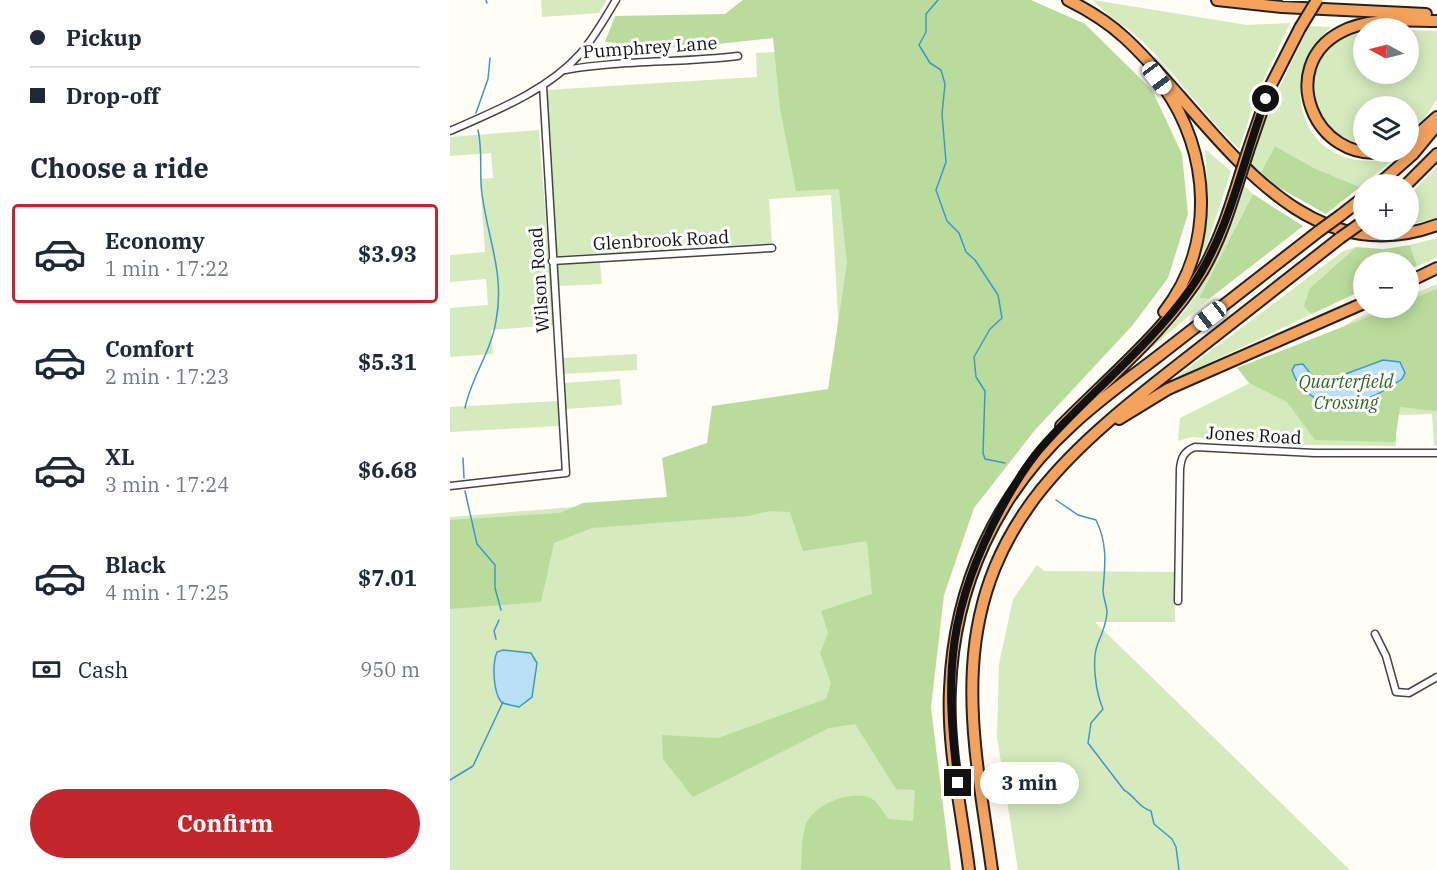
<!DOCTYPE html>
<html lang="en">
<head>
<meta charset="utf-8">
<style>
  body { margin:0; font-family:"IBM Plex Serif",serif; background:#f6f6f7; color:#1f2937; height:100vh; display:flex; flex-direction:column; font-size:22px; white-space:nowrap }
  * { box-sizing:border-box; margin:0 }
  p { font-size:20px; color:#747a83 }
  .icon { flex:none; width:33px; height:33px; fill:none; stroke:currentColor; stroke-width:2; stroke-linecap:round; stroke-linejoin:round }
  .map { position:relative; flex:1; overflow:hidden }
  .drawer { display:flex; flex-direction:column; background:#fff; width:450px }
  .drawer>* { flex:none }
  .top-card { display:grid; align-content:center; height:132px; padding:0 30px; background:#fff }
  .needle { width:39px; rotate:277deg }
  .fabs { position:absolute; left:903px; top:18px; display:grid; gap:12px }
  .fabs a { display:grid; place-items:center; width:66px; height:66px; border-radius:50%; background:#fff; box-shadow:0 3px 15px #0003; font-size:30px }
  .end { position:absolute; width:27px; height:27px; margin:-14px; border:8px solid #111; background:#fff; box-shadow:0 0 0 3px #fff }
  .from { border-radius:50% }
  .bubble { position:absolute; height:42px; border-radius:21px; background:#fff; box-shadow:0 3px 15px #0003; font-size:20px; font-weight:700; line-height:42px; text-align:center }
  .car { position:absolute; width:18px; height:36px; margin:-18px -9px; border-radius:8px; box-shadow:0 0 4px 2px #0007; background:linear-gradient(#fff 24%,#345 0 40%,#fff 0 76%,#345 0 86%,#fff 0) }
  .top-card b { display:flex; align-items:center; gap:21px; height:57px; font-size:22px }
  .top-card b+b { border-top:2px solid #e0e1e3 }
  .top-card i { width:15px; height:15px; background:#1f2937 }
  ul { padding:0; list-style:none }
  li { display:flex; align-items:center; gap:18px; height:99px; margin:0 12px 9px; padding:0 18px; border:3px solid transparent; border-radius:6px }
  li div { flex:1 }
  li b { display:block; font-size:22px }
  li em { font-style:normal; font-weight:700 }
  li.current { border-color:#c4262e }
  li>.icon { width:54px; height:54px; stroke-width:1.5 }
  h2 { padding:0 30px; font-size:27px; line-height:72px }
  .pay { display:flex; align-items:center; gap:15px; height:66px; padding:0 30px; font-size:22px }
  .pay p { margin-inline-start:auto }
  .primary-button { display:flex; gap:12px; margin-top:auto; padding:12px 30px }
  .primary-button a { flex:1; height:69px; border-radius:36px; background:#c4262e; color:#fff; font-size:24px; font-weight:700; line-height:69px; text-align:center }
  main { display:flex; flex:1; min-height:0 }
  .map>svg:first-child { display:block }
  .green { fill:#d5ebbd }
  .forest { fill:#b9dc9c }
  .water { fill:#b9e0f7; stroke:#3f96cf; stroke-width:1.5 }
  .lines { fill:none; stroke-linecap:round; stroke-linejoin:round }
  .stream { stroke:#3f96cf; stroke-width:1.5 }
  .street-casing { stroke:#444; stroke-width:9 }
  .highway-casing { stroke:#222; stroke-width:14 }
  .street { stroke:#fff; stroke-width:6 }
  .highway { stroke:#f5a25d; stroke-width:10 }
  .highway-bridge-casing { stroke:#222; stroke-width:14; stroke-linecap:butt }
  .highway-bridge { stroke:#f5a25d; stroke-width:10 }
  .route { stroke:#111; stroke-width:8 }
  .labels { text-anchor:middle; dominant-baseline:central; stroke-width:6; stroke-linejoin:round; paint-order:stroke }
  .street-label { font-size:18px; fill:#111; stroke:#fff }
  .park-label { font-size:18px; font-style:italic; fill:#2f6b1f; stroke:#fff }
</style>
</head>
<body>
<main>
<section class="drawer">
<div class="top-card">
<b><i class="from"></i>Pickup</b>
<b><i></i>Drop-off</b>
</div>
<h2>Choose a ride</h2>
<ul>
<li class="current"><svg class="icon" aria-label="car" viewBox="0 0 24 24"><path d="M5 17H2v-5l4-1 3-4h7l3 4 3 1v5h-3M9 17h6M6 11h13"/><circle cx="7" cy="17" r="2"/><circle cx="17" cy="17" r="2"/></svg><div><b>Economy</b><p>1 min · 17:22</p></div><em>$3.93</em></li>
<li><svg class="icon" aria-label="car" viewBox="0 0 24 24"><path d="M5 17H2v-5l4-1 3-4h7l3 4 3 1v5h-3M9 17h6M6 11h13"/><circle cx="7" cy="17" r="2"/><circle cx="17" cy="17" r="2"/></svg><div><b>Comfort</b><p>2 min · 17:23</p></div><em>$5.31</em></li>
<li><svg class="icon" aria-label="car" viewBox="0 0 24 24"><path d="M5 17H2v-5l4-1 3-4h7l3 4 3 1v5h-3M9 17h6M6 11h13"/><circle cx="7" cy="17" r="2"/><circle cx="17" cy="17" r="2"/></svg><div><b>XL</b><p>3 min · 17:24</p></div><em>$6.68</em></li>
<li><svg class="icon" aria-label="car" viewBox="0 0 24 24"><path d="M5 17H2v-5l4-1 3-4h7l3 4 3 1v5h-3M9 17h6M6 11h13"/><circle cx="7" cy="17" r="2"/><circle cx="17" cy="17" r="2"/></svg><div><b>Black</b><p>4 min · 17:25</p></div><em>$7.01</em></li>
</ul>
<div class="pay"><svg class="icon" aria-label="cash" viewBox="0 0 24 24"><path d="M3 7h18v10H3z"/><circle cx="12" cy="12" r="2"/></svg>Cash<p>950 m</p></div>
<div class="primary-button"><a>Confirm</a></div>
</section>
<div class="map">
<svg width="987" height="870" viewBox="0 0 987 870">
  <rect width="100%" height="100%" fill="#fffdf5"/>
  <path class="green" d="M91,0H157L149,13L92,17Z
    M643,0L797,25L840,23L809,90L789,149C754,116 728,75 693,42C678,27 657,17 643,0Z
    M859,26L881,27C875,33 868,40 863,48C843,78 846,126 877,148C896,162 921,163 944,159L910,187L866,169L825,146L811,172L801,164L820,107Z
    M959,30L987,31V99L974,119L959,130L958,106H914L913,144C859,139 844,64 891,37C897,33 906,32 913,31L914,74H958Z
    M372,49L532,465L476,628L489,870H0V517L398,485L381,195L319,199L322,243L106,256L96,90L307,77L306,53Z
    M89,130L104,325L41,330L43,354L0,357V308L38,305L36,279L0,282V255L35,252L30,179L43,178L41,153L0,156V137Z
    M755,149L781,171L756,248L742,271C756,229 759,193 755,149Z
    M987,167V218L959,225L958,196Z
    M794,185L803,194L749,298L759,299L681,365C698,348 716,332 731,315C762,278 779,230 794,185Z
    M987,238V258L967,266L960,245Z
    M906,247L860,288V312H866L721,381L893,251Z
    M150,262L152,284L109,286L107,265Z
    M987,284V446H984L982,414L946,415V446L857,445L741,437L728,441L730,418L836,365L905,319L933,308H958L959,296Z
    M187,354V370L113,374V358Z
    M170,379L172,405L116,409L114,383Z
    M108,401L109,426L0,432V407Z
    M587,565L594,571L725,572V622H645L900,870H568L547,737L549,664L563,599Z"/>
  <path class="forest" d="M293,0H581L635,24L702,90L732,154L738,214L718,278L682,326L585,430L524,508L494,595L481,707L501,870H351C352,857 351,840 355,827C361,805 404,787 424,800C429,804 434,814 439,819L463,821L465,790L446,789L405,724L379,728L243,797L213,759L212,735L268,738L376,699L381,683L370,653L378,633L371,611L422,594L417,541L353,551L340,512L320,511L298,516L142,528L104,543L91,602L0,609V520L110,513L133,503L217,497L212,458L257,443L262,406L378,389L397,263L389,189L346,191L330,108L323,38L231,48L155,42L165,16L275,14Z
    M825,146L866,169L910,187L876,214L826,186L811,172Z
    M803,194L853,226L759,299L749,298Z
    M960,245L967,266L959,270L958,262H914L913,290L866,312L860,313L854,306L860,288L906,247L934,249Z
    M987,289V411L950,407L945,442L865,440L837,402L799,383L787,368L941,308H958L959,300Z"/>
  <path class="water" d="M933,360L950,362L955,373L952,379C926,398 886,417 858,393C851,388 845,379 842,370L845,365L853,364L862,376L874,382Z
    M53,650L81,653L87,663L82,697L69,707L52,703C43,693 42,664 47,652Z"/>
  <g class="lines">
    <path class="stream" d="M36,0L37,3
      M488,0L476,14V32L469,45L480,63L491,70L495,84L492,114L496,162L486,190L497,221L509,233L516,252L525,260L548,295L552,318L540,329L524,357L526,377L535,391L533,453L535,459L555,463
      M26,113L38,79L40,58
      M15,408C21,378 41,352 46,321C55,274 38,240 32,194C29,173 33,151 28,130
      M13,458L14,478
      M15,491L27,544L45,565V588L51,610
      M606,500L628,515L646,520C658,544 655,566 653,590C653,598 657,605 657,613C656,623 652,634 648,643C641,660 646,693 653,709L641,723L638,743L674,790C685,796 689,808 701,811L704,824L722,839L726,847L729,870
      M46,639L44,631L49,620
      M0,780L23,766L53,702"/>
    <defs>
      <path id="street" d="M115,70C172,60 230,63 288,56
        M0,131C45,111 97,91 130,54C144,38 155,18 166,0
        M102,261L322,248
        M0,486L116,473L93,86
        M728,601L730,469C731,458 734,451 745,447L864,453H987
        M925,634L936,656L946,692L959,693L987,677"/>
      <path id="highway" d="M618,0C638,10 659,23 675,38C762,118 844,278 987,225
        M767,0L832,7L976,14
        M713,86C761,152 766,246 714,312
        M958,143L987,117
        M798,151L820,87L850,28
        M937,152C863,164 826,66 891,32C919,17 956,21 987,21
        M929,184L963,154L987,125
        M957,184L987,154
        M891,215L914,197
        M958,282L987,268
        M669,419L718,389L914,303
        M611,426C658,378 719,328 753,270C770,240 780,208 790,176
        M519,870C512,811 497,749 500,689C504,586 546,494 622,425C650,399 681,377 711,354C764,313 817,272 869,231
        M542,870C533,803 519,735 523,667C532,517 628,443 737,358C788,318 839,278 890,238"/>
    </defs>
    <use href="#street" class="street-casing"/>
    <use href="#highway" class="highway-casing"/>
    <use href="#street" class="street"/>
    <use href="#highway" class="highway"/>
    <defs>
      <path id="highway-bridge" d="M850,28L867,0
        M790,176L798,151
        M869,231L891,215
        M890,238L914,221"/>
    </defs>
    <use href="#highway-bridge" class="highway-bridge-casing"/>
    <use href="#highway-bridge" class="highway-bridge"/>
  </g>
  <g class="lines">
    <path class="route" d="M508,783C494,674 498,607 552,507C565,483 579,460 598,440C644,389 701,345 741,288C780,232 792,162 816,99"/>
  </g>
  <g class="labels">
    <g class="street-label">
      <text transform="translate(200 47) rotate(-4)">Pumphrey Lane</text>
      <text transform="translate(211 240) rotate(-3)">Glenbrook Road</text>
      <text transform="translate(89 280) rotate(-94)">Wilson Road</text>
      <text transform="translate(804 435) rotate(3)">Jones Road</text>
    </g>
    <g class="park-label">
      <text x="896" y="381">Quarterfield<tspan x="896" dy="21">Crossing</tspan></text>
    </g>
  </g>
</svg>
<div class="fabs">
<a><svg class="needle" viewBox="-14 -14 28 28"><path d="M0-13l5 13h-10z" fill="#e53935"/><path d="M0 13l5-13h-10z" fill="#747a83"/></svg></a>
<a><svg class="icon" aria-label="layers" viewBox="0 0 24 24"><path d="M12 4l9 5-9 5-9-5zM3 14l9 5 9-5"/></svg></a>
<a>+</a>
<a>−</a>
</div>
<i class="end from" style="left:816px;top:99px"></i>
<i class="end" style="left:508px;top:783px"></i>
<div class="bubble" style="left:530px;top:762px;width:99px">3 min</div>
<i class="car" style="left:707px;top:78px;rotate:143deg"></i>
<i class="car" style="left:760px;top:316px;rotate:232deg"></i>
</div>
</main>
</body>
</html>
